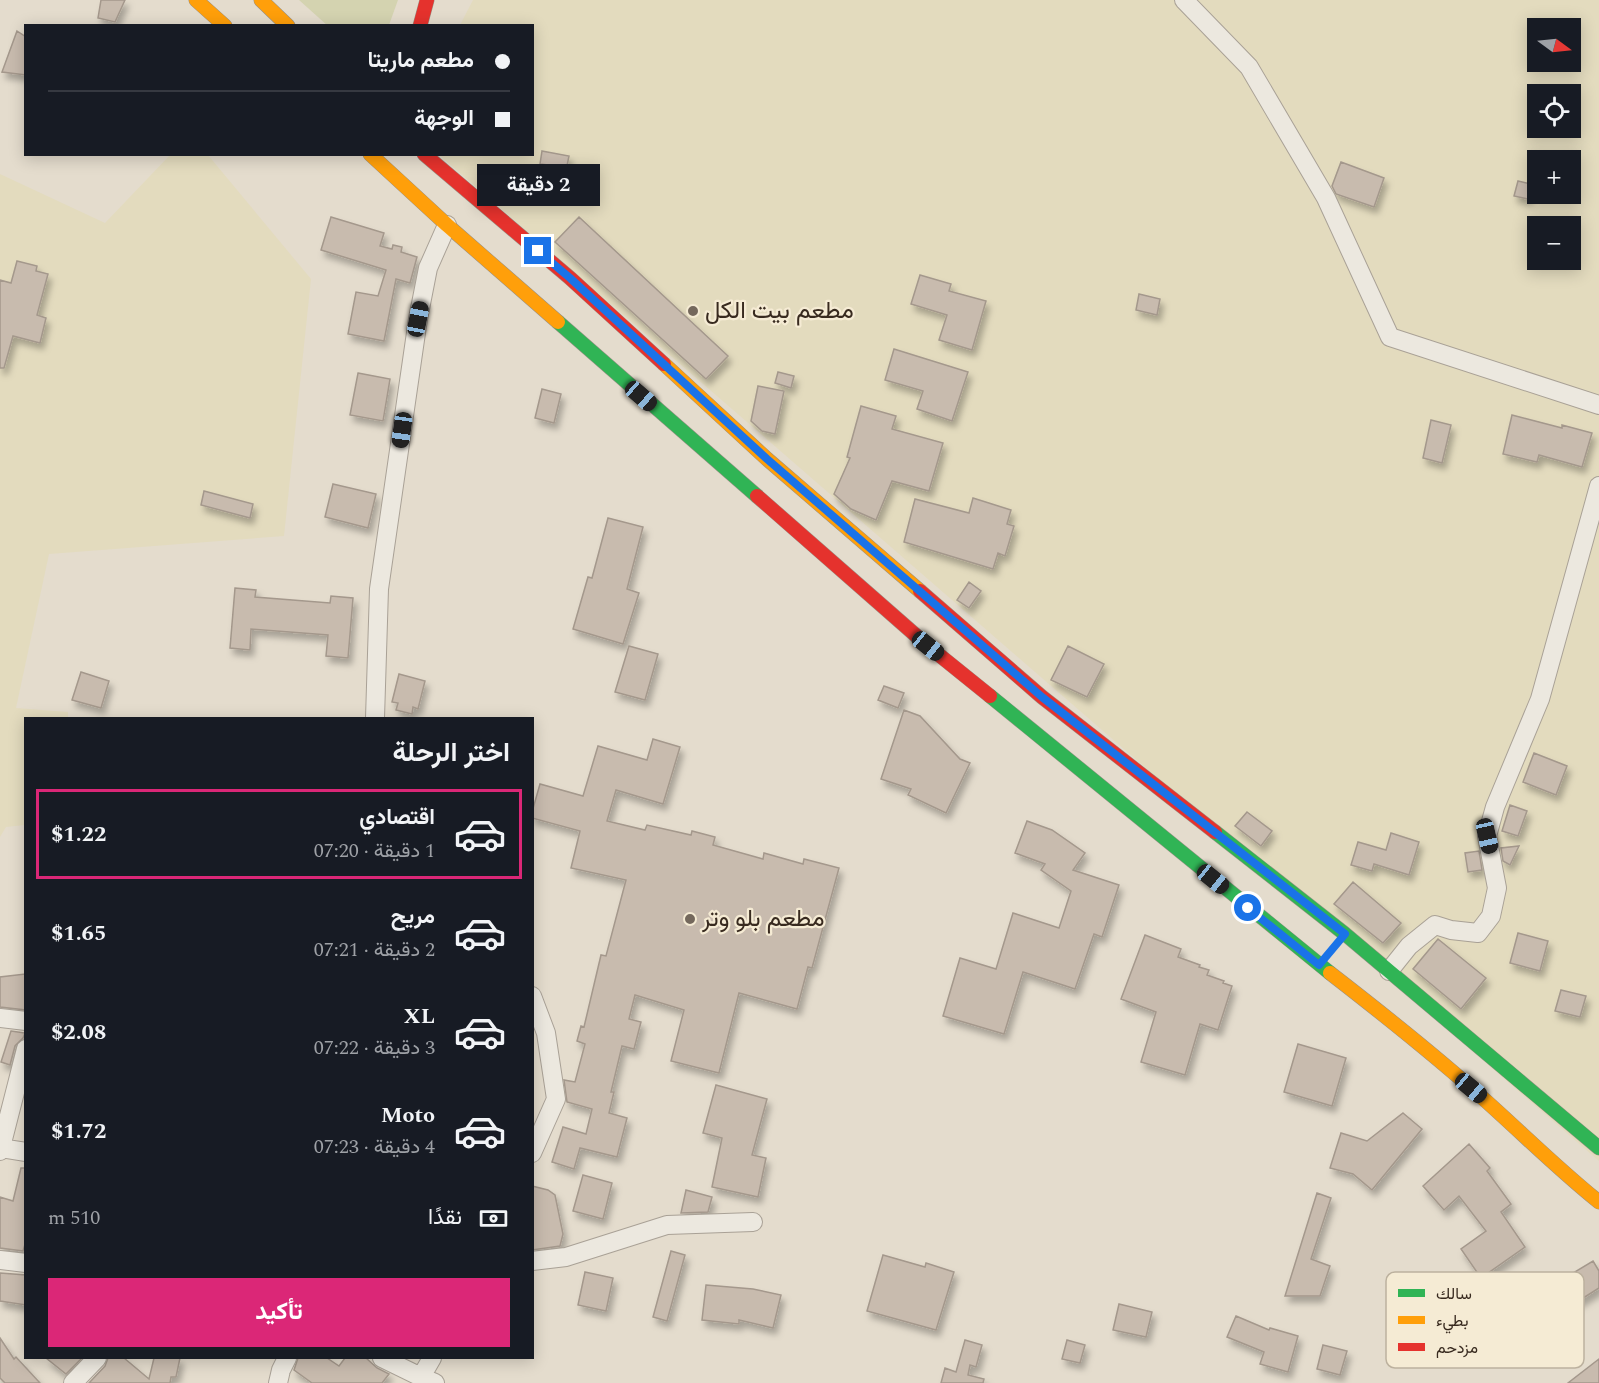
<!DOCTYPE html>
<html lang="ar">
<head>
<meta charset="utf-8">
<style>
  body { margin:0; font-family:Spectral,Vazirmatn,serif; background:#242831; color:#f1f3f6; direction:rtl; height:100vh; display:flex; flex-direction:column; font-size:22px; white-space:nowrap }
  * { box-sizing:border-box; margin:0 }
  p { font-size:20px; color:#9ea1a6 }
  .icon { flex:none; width:33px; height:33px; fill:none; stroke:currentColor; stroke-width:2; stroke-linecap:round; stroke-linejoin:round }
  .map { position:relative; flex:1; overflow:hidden; direction:ltr }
  .sheet { position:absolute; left:24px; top:717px; width:510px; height:642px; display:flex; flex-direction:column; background:#171b24; border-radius:0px; box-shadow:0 3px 15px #0003; direction:rtl }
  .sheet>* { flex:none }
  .banner { position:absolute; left:24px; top:24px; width:510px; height:132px; border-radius:0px; box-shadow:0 3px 15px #0003; direction:rtl; display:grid; align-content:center; height:132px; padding:0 24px; background:#171b24 }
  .needle { width:39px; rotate:105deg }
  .buttons { position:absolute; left:1527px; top:18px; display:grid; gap:12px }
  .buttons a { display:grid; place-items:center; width:54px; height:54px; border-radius:0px; background:#171b24; box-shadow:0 3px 15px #0003; font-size:30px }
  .end { position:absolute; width:27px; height:27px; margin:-14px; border:8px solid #1a73e8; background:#fff; box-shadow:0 0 0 3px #fff }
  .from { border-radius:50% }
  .bubble { position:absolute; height:42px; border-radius:0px; background:#171b24; box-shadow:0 3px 15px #0003; font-size:20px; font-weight:700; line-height:42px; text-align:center; direction:rtl }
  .car { position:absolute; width:18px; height:36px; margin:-18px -9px; border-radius:8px; box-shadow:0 0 4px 2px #0007; background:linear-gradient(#222 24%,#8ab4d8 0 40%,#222 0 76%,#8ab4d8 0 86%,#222 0) }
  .banner b { display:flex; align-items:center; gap:21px; height:57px; font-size:22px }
  .banner b+b { border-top:2px solid #363941 }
  .banner i { width:15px; height:15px; background:#f1f3f6 }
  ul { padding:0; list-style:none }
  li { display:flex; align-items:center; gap:18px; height:90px; margin:0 12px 9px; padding:0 12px; border:3px solid transparent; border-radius:0px }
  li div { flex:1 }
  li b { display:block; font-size:22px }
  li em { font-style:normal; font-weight:700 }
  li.on { border-color:#db2777 }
  li>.icon { width:54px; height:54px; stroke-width:1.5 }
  h2 { padding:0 24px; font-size:27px; line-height:72px }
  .pay { display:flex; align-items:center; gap:15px; height:66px; padding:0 24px; font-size:22px }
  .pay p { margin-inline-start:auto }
  .button { display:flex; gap:12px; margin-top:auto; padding:12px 24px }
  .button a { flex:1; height:69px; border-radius:0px; background:#db2777; color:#fff; font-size:24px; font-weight:700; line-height:69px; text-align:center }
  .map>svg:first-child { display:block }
  .farmland { fill:#e3dbbe; fill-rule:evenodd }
  .green { fill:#d4d3b0 }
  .building { fill:#c8bbae; stroke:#a4988c; stroke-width:1.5; filter:url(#shadow) }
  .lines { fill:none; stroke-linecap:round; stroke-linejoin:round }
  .street-casing { stroke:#a9a196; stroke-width:20 }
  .fast-casing { stroke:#999186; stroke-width:15 }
  .slow-casing { stroke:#999186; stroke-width:15 }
  .jam-casing { stroke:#999186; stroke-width:15 }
  .street { stroke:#ece8df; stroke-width:18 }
  .fast { stroke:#30b455; stroke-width:14 }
  .slow { stroke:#ff9f0a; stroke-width:14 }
  .jam { stroke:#e5322d; stroke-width:14 }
  .route { stroke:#1a73e8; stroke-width:8 }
  .poi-dot { fill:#74685c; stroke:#f5ebd4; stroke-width:2 }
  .labels { text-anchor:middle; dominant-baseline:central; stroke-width:4.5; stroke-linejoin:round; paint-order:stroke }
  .poi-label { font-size:24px; fill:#382a1f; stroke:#f5ebd4; text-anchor:start }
  .key { fill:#f5ebd4; stroke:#bcb19e; stroke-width:1.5 }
  .key-label { font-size:16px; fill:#382a1f }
</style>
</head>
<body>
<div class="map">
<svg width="1599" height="1383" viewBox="0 0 1599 1383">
  <defs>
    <filter id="shadow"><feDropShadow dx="3.5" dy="6" stdDeviation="3" flood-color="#0004"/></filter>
  </defs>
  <rect width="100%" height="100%" fill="#e4dccd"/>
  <path class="farmland" d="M473,0H1599V1161L439,155L532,154V26L460,25ZM1538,28H1570V62H1538ZM1538,94H1570V128H1538ZM1538,160H1570V194H1538ZM1538,226H1570V260H1538Z
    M170,155H208L311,279L284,536L49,554L16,708L68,712V718H26L25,825L6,827L0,837V174L105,223Z"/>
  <path class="green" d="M299,0H398L389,25L328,26Z"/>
  <path class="building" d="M101,0H125L115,22L98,18Z
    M17,31L26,37V75L2,72Z
    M542,151L569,156L562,190L542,187L547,165L540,164Z
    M1341,162L1384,178L1374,207L1336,194L1332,186Z
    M1518,181L1531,184L1528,199L1514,196Z
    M331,217L384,233L380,246L392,249L393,245L402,247L401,252L417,257L410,283L396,279L384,341L348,334L356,292L378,296L386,270L321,250Z
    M579,217L728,356L706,379L555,242Z
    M17,261L37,266L36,271L48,274L37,315L46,318L40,343L13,336L4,368H0V280L11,283Z
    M920,275L951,284L949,291L986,301L972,350L939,340L947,315L911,304Z
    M1139,294L1160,299L1157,315L1136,310Z
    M894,349L968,372L952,421L917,409L923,391L885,380Z
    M778,372L794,376L791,388L775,383Z
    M358,373L390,379L383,421L350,415Z
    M758,386L784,391L775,434L762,431L751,421Z
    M542,389L561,394L554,423L535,418Z
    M861,406L896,416L892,429L943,443L929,491L892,481L876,520L851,509L834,494L850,458L847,457Z
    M1512,415L1562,428V425L1592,433L1582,467L1539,455L1537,462L1503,454Z
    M1431,420L1451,425L1442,463L1423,458Z
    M333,484L376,494L368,528L325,517Z
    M204,491L253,504L250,518L201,505Z
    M973,498L1011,510L1007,524L1014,526L1005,556L998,553L993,569L904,542L915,499L969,513Z
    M608,518L643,527L627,589L639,593L623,644L573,629L588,577L592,578Z
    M969,582L981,591L969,608L957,600Z
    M235,588L256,590L255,597L330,603L331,596L353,598L348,658L326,656L328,635L251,629L250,650L230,648Z
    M629,646L658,654L645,700L615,692Z
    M1068,646L1104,664L1087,697L1051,680Z
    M81,672L109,681L101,708L72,700Z
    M399,674L425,681L418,709L413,707L412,714L396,710L398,703L392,702Z
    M884,686L904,693L898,708L878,700Z
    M904,710L920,716L960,759L970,763L946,813L908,795L911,789L881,779Z
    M653,739L680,747L663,804L616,790L607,821L645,830L647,825L691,835L692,831L715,837L713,845L763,859L764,853L803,864L804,859L839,868L812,968L808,967L797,1009L739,993L719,1073L671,1061L684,1010L635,995L629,1019L641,1022L634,1049L622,1046L611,1092H614L609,1113L627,1118L617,1157L580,1148L574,1169L552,1162L563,1127L586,1134L592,1109L567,1102L564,1080L575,1082L585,1044L577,1041L581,1026L584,1027L601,955L606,956L626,880L571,868L580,831L532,818V812L540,784L583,796L598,746L647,760Z
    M1534,753L1567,766L1556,795L1523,782Z
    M1510,805L1527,811L1518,836L1502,831Z
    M1247,812L1272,831L1261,846L1235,826Z
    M1027,821L1052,830L1085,853L1073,870L1119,885L1102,937L1094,934L1075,989L1023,972L1004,1034L943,1016L960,958L996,969L1013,913L1059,928L1071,891L1041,870L1045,864L1015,853Z
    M1391,833L1419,842L1409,875L1374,864L1372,871L1351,865L1358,842L1386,850Z
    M1519,846L1510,865L1503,861L1501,848Z
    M1479,851L1482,870L1468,872L1465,853Z
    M1353,882L1401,923L1383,943L1334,904Z
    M1518,933L1548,941L1540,971L1510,963Z
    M1145,935L1181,949L1178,957L1200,965L1199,967L1209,970L1207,975L1224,981L1223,983L1232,986L1218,1030L1200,1024L1185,1075L1141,1062L1156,1012L1121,999Z
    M1438,939L1486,978L1461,1009L1413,969Z
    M25,974L26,1010L0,1007V977Z
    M1561,990L1586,996L1580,1017L1555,1011Z
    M11,1031L25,1033L23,1038L15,1046L10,1065L1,1062Z
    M1298,1044L1346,1058L1332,1106L1284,1092Z
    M716,1085L767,1099L752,1155L766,1158L758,1197L712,1187L722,1138L703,1133Z
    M1403,1113L1422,1129L1372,1190L1353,1174L1330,1168L1341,1133L1367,1141Z
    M1469,1144L1490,1168L1487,1171L1511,1204L1501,1212L1525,1247L1481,1278L1461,1249L1486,1231L1459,1196L1444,1210L1423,1186Z
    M21,1168H26V1241L23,1251L0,1248V1197L13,1201Z
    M583,1175L612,1183L603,1219L573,1211Z
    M532,1186L548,1190L555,1195L563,1234L560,1246L532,1250Z
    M686,1190L712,1197L708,1212L681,1213Z
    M1317,1193L1331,1198L1311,1259L1330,1266L1320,1296H1285Z
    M671,1251L685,1255L667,1321L653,1317Z
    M883,1255L925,1267L926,1263L954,1272L936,1330L867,1311Z
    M1593,1261L1599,1271V1288L1525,1335L1506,1305L1536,1286L1540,1293Z
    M585,1272L613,1278L606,1311L578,1305Z
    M0,1273L26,1275V1305L0,1301Z
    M706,1285L753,1289L781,1295L773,1328L739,1320V1324L702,1320Z
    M1119,1304L1152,1312L1146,1337L1113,1330Z
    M1236,1316L1269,1330L1270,1328L1298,1336L1288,1372L1260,1364L1264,1352L1227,1337Z
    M0,1338L14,1359L16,1357L40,1383H5L0,1378Z
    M965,1340L982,1345L976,1367L970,1365L968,1375L984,1379L983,1383H941L945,1368L956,1372Z
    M1067,1340L1085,1345L1080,1363L1062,1359Z
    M1323,1345L1347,1351L1340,1375L1317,1369Z
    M46,1358H82L66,1374Z
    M108,1358H124L149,1379L154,1358H180L176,1377H171L170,1383H89L105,1366Z
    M298,1358H327L339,1366L345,1358H366L377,1368L389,1374L382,1383H312L294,1370Z
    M1599,1359V1383H1568Z"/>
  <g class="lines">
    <defs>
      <path id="street" d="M1184,0L1249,67L1326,198L1390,337L1599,405
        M375,718L379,589L418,319L428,268L447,225
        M1389,971L1409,946L1435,925L1451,930L1478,933L1491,916L1497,888L1487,836L1495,807L1540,699L1599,486
        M532,996L546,1033L556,1099L532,1153
        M0,1018L26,1021
        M0,1148L26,1152
        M0,1151L26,1049
        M0,1260L26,1263
        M532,1261L566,1257L667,1225L753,1222
        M382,1358L421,1377
        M432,1358L421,1377L435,1383
        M73,1383L97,1358
        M278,1383L281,1370L287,1358"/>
      <path id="fast" d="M558,322L757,496
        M990,696L1330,973
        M1215,832L1345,934L1599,1148"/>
      <path id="slow" d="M196,0L225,26
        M261,0L288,26
        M370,154L447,225L558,322
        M664,364L767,459L920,591
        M1330,973C1383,1014 1436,1056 1486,1101C1524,1135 1559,1170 1599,1202"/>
      <path id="jam" d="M420,26L427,0
        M424,154L570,278L664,364
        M757,496L928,646L990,696
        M920,591L1042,697L1215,832"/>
    </defs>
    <use href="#street" class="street-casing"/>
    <use href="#fast" class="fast-casing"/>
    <use href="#slow" class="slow-casing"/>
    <use href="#jam" class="jam-casing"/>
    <use href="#street" class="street"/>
    <use href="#fast" class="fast"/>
    <use href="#slow" class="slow"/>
    <use href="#jam" class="jam"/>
  </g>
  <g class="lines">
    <path class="route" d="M538,251L570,278L767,459L1042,697L1345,934L1319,965L1248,908"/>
  </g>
  <g class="poi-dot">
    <circle cx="693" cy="311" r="6"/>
    <circle cx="690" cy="919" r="6"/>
  </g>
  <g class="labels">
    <g class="poi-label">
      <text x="705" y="311">مطعم بيت الكل</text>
      <text x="702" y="919">مطعم بلو وتر</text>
    </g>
  </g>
  <rect x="1386" y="1272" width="198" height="96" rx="9" class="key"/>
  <rect x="1398" y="1289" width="27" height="8" fill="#30b455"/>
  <rect x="1398" y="1316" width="27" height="8" fill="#ff9f0a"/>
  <rect x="1398" y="1343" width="27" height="8" fill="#e5322d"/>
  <g class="key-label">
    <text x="1436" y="1299">سالك</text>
    <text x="1436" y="1326">بطيء</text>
    <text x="1436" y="1353">مزدحم</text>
  </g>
</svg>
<div class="buttons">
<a><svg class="needle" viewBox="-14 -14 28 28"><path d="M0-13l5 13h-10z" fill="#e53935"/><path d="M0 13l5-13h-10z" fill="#9ea1a6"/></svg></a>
<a><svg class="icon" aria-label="locate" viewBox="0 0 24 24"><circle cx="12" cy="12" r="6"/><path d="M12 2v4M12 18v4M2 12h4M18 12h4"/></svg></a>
<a>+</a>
<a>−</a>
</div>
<i class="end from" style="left:1248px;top:908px"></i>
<i class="end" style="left:538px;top:251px"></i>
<div class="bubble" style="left:477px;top:164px;width:123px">2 دقيقة</div>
<i class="car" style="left:418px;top:319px;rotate:11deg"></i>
<i class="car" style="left:641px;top:396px;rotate:131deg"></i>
<i class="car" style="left:402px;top:430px;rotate:188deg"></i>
<i class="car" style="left:928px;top:646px;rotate:129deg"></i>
<i class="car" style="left:1487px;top:836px;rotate:167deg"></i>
<i class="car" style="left:1213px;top:879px;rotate:129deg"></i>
<i class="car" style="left:1471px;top:1088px;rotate:130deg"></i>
<div class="banner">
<b><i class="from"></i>مطعم ماريتا</b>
<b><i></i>الوجهة</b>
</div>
<section class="sheet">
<h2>اختر الرحلة</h2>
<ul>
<li class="on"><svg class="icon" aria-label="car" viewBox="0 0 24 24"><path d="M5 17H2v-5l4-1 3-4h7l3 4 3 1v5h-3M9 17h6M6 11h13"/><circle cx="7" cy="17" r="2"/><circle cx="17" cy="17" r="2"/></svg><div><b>اقتصادي</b><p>1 دقيقة · 07:20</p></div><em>$1.22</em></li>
<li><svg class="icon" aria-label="car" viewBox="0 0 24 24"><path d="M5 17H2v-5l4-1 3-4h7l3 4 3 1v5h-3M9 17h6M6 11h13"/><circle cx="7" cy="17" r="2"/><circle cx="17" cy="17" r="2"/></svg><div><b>مريح</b><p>2 دقيقة · 07:21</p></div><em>$1.65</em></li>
<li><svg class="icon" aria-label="car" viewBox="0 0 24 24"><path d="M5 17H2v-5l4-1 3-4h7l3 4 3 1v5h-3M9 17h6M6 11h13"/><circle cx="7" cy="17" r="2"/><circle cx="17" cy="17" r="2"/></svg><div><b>XL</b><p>3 دقيقة · 07:22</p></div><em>$2.08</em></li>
<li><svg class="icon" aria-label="car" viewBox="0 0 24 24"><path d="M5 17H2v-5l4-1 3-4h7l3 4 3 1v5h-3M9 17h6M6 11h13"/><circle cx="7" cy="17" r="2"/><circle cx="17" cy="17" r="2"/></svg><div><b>Moto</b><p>4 دقيقة · 07:23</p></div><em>$1.72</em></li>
</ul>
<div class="pay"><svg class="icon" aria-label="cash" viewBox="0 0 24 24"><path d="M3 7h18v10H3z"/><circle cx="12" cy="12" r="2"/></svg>نقدًا<p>510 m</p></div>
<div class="button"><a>تأكيد</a></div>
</section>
</div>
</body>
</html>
